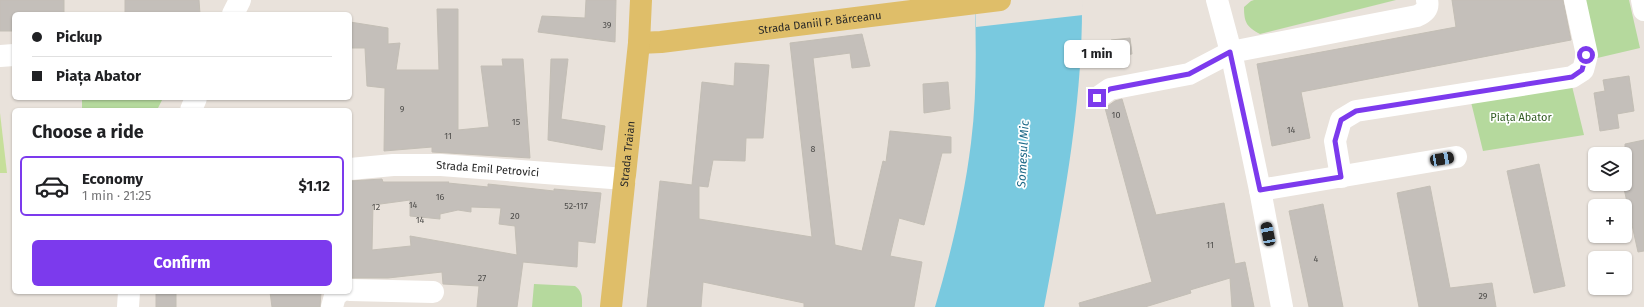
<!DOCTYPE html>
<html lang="en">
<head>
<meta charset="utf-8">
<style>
  body { margin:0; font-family:"Fira Sans",sans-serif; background:#f6f6f6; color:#202124; height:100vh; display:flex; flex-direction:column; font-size:15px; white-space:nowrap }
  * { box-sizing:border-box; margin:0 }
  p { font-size:13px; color:#757577 }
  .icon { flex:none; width:22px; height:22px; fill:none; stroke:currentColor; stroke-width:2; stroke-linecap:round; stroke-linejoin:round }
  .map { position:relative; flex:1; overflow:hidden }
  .sheet { position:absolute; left:12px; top:108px; width:340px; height:186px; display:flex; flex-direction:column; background:#fff; border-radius:6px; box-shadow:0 1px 3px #0004 }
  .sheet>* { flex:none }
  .top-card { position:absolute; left:12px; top:12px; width:340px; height:88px; border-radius:6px; box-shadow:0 1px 3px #0004; display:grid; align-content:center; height:88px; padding:0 20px; background:#fff }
  .tools { position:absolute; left:1588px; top:147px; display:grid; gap:8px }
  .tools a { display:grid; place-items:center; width:44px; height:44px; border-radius:6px; background:#fff; box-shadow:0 1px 3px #0004; font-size:20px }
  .end { position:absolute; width:18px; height:18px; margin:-9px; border:5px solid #7c3aed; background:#fff; box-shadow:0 0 0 2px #fff }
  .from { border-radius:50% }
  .bubble { position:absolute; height:28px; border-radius:6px; background:#fff; box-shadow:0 1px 3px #0004; font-size:13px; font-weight:700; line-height:28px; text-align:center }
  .car { position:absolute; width:12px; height:24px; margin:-12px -6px; border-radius:5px; box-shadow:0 0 3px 1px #0007; background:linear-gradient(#222 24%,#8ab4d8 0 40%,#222 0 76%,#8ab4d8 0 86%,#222 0) }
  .top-card b { display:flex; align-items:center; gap:14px; height:38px; font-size:15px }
  .top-card b+b { border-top:1px solid #e0e0e0 }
  .top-card i { width:10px; height:10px; background:#202124 }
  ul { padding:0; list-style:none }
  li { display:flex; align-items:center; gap:12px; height:60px; margin:0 8px 6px; padding:0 12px; border:2px solid transparent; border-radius:6px }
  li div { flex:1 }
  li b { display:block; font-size:15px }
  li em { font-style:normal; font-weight:700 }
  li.active { border-color:#7c3aed }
  li>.icon { width:36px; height:36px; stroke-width:1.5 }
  h2 { padding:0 20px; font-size:18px; line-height:48px }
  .cta { display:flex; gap:8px; margin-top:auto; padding:8px 20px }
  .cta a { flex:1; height:46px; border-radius:6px; background:#7c3aed; color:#fff; font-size:16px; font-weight:700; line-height:46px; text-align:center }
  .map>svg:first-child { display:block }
  .green { fill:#b5d99d }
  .pitch { fill:#c6df9a }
  .water { fill:#79c9df }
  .pier { fill:#e9e2db }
  .building { fill:#c4bfba; stroke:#c3beb5; fill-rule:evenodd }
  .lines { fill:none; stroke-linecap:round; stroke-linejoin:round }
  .minor { stroke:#fff; stroke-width:22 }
  .major { stroke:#dfbe69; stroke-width:22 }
  .route { stroke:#7c3aed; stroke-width:5 }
  .labels { text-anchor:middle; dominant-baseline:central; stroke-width:3.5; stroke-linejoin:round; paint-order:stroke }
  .number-label { font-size:9px; fill:#4f4e4c }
  .street-label { font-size:11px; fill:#282828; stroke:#fff }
  .park-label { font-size:11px; fill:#305b21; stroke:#fff }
  .water-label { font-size:12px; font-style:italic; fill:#1c6887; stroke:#fff }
</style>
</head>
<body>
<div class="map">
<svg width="1644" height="307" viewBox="0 0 1644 307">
  <rect width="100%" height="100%" fill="#e9e2db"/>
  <path class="green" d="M1254,0H1396L1260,34C1247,27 1244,23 1244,7L1251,1Z
    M1581,0H1629L1640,48L1593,59Z
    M1571,82L1584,135L1483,151L1470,98Z
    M82,98H163L157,110H82Z
    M534,284L575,286C583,292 582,298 582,307H532Z"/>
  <path class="pitch" d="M0,113L7,173H0Z"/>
  <path class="water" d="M975,0H1082C1083,103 1063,207 1044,307H935C951,253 964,199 971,143C977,96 976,48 975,0Z"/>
  <path class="pier" d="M975,0H1082L1083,15L976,27Z"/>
  <path class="building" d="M0,0H64V14H14V31H0Z
    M125,0H199L200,14H125Z
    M586,0H616L615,42L538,32L542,16L585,18Z
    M1452,0H1563L1571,40L1301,92L1310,138L1272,146L1257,64L1456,27Z
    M437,9H458V130L489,127L481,66H503L502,59H523L530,158L432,152V147L384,151L385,88L367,86L365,48H350V22L388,28V44L400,43L396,70H439Z
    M862,34L870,66L852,68L850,53L813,58L835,245L862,251L883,161L886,162L890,131L951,137V153H942L924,225L899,218L890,256L922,262L914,307H804V303L703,282L701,307H647L660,181L692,185L702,82L734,86L735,63L769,65L763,138H746L745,161L713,160L708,187L699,186V219L812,237L790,43Z
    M1130,38L1132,54L1113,56L1111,40Z
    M551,59H568L561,119L605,126L602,150L548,140Z
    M1629,76L1634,111L1617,114L1619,128L1600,131L1594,93L1605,91L1603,80Z
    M948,82L950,109L924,113L923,84Z
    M1122,99L1156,215L1224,203L1235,264L1245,262L1254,307H1232L1230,278L1190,290L1191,293L1145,307H1080L1079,303L1152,282L1105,108L1115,101Z
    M1644,140V251L1638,252L1623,184H1625V144Z
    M1539,164L1565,286L1534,293L1507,171Z
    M382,179L383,182H449L448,183L488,187V184L554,191V189L601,193L595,243L578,241L577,267L523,262L517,307H477L479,286L443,284L442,272L388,278H350V181ZM410,200V216L440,219V214L458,210L471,212V207L501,208L499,224L515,226L517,255L410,236L411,246L372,250L373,205Z
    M1430,186L1450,288L1492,283L1496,307H1419L1397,193Z
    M1323,204L1343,307H1309L1289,211Z
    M156,292H176V307H156Z
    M270,292H321L320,307H272Z"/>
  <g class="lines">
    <g class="minor">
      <path d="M1217,0L1231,52L1260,190L1282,307"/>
      <path d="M1642,0L1644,10"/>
      <path d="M233,14L240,0"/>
      <path d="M0,56L14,55"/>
      <path d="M1097,98L1110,89L1189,74L1231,52L1417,16C1424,13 1429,9 1427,0"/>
      <path d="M191,110L196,98"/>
      <path id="s1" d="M350,169L393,165H441L625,179"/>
      <path d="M1341,177L1335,141L1341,120L1356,111L1572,77L1583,70L1587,55L1575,0"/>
      <path d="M1260,190L1456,157"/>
      <path d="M350,290L433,292"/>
      <path d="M128,307L129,292"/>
      <path d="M332,307L335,296L340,292"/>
    </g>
    <g class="major">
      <path id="s2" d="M639,43L661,42L1000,0"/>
      <path id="s3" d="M611,307L639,43L641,0"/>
    </g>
  </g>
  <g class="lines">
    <path class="route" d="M1097,98L1110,89L1189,74L1230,52L1260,190L1341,177L1335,141L1341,120L1356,111L1572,77L1582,70L1586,55"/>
  </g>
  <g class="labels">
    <g class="number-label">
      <text x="607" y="25">39</text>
      <text x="402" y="109">9</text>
      <text x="1116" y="115">10</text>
      <text x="516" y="122">15</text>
      <text x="1291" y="130">14</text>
      <text x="448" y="136">11</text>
      <text x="813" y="149">8</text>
      <text x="440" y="197">16</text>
      <text x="413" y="205">14</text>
      <text x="576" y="206">52-117</text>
      <text x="376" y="207">12</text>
      <text x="515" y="216">20</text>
      <text x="420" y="220">14</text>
      <text x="1210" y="245">11</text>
      <text x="1316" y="259">4</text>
      <text x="482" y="278">27</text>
      <text x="1483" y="296">29</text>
    </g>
    <g class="street-label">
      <text stroke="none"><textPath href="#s2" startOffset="182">Strada Daniil P. Bărceanu</textPath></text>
      <text stroke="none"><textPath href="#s3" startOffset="154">Strada Traian</textPath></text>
      <text stroke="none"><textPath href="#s1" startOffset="138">Strada Emil Petrovici</textPath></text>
    </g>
    <g class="park-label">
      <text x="1521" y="117">Piața Abator</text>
    </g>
    <g class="water-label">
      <text transform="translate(1023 154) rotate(-87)">Someșul Mic</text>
    </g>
  </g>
</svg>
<div class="tools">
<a><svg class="icon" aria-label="layers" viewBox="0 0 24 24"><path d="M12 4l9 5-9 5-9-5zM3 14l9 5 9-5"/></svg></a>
<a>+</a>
<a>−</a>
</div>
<i class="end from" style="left:1586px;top:55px"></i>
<i class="end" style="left:1097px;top:98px"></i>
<div class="bubble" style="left:1064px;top:40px;width:66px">1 min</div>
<i class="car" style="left:1442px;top:159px;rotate:80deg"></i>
<i class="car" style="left:1268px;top:234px;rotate:349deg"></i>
<div class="top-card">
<b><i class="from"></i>Pickup</b>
<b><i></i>Piața Abator</b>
</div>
<section class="sheet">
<h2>Choose a ride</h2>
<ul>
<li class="active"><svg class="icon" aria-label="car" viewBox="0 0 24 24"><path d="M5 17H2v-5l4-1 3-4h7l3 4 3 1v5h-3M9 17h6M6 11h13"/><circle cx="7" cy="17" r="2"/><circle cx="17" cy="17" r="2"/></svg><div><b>Economy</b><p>1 min · 21:25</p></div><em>$1.12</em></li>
</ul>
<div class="cta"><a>Confirm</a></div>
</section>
</div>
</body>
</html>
